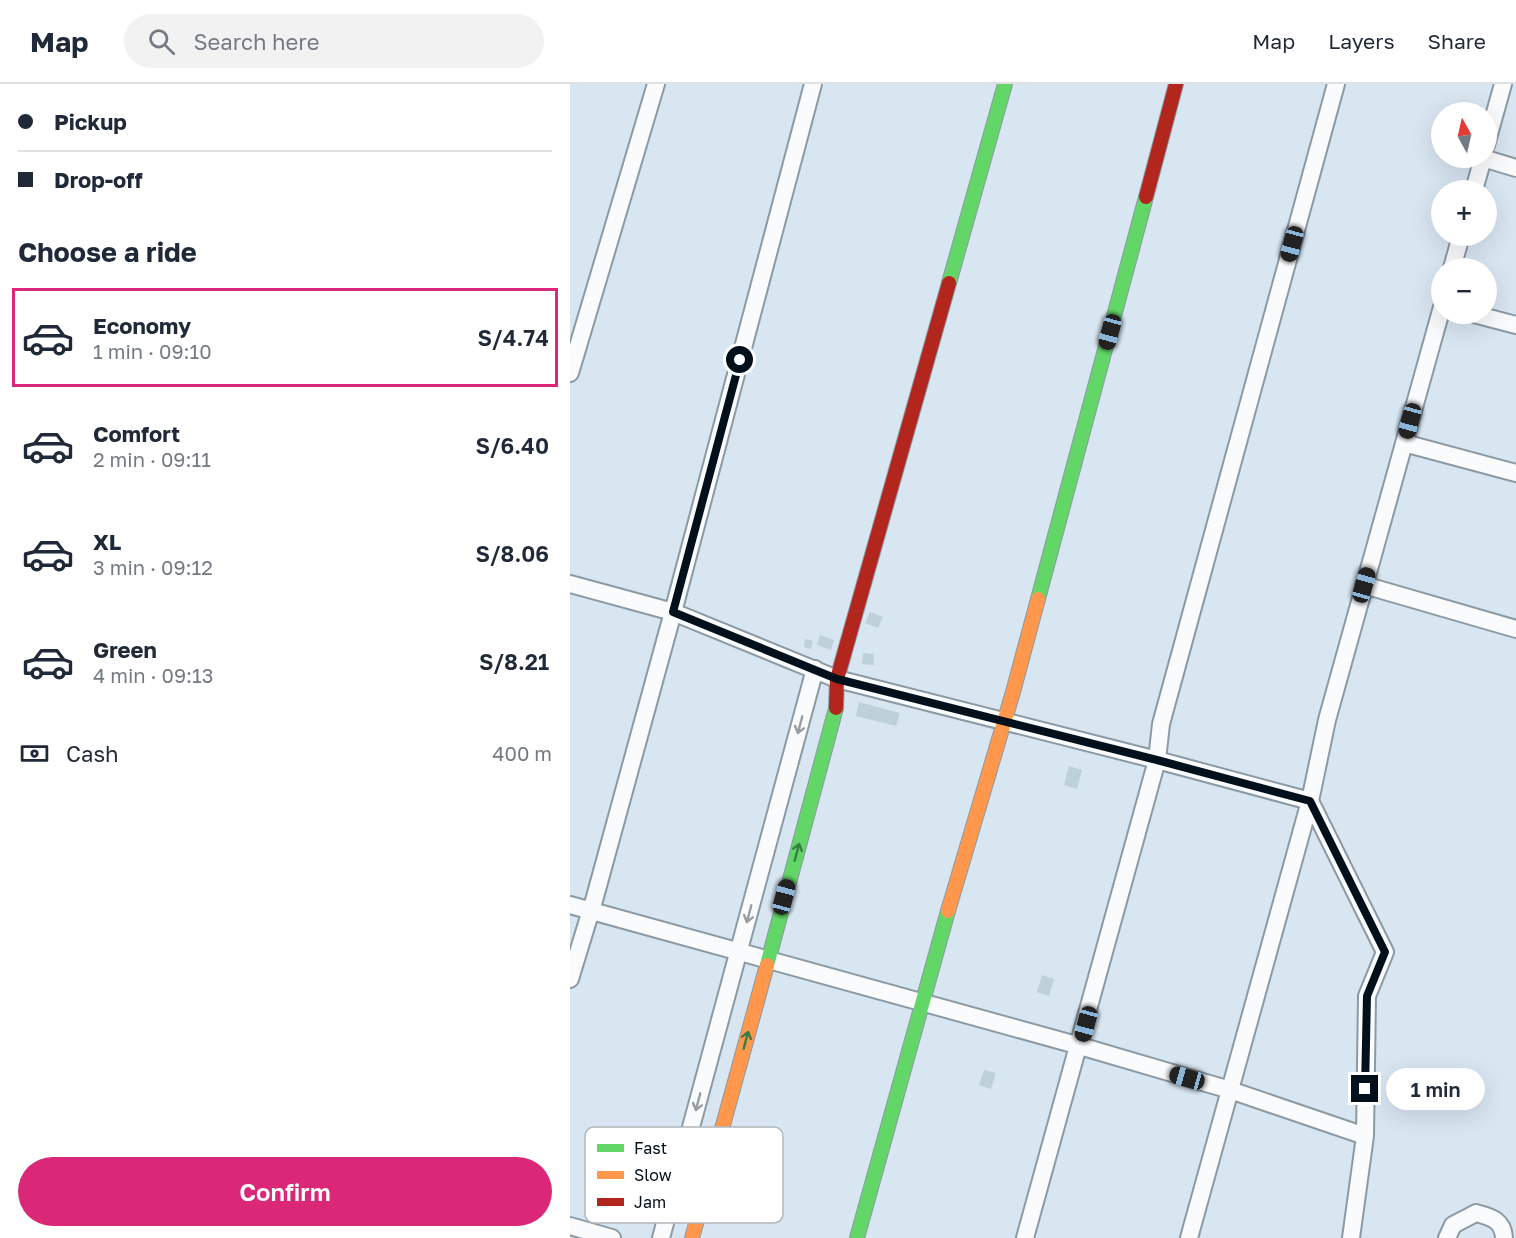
<!DOCTYPE html>
<html lang="en">
<head>
<meta charset="utf-8">
<style>
  body { margin:0; font-family:"Golos Text",sans-serif; background:#f2f2f3; color:#1f2937; height:100vh; display:flex; flex-direction:column; font-size:22px; white-space:nowrap }
  * { box-sizing:border-box; margin:0 }
  p { font-size:20px; color:#747a83 }
  .icon { flex:none; width:33px; height:33px; fill:none; stroke:currentColor; stroke-width:2; stroke-linecap:round; stroke-linejoin:round }
  .map { position:relative; flex:1; overflow:hidden }
  .side { display:flex; flex-direction:column; background:#fff; width:570px }
  .side>* { flex:none }
  .top-card { display:grid; align-content:center; height:132px; padding:0 18px; background:#fff }
  .needle { width:39px; rotate:352deg }
  .tools { position:absolute; left:861px; top:18px; display:grid; gap:12px }
  .tools a { display:grid; place-items:center; width:66px; height:66px; border-radius:50%; background:#fff; box-shadow:0 6px 24px #0002; font-size:30px }
  .end { position:absolute; width:27px; height:27px; margin:-14px; border:8px solid #02101c; background:#fff; box-shadow:0 0 0 3px #fff }
  .from { border-radius:50% }
  .bubble { position:absolute; height:42px; border-radius:21px; background:#fff; box-shadow:0 6px 24px #0002; font-size:20px; font-weight:600; line-height:42px; text-align:center }
  .car { position:absolute; width:18px; height:36px; margin:-18px -9px; border-radius:8px; box-shadow:0 0 4px 2px #0007; background:linear-gradient(#222 24%,#8ab4d8 0 40%,#222 0 76%,#8ab4d8 0 86%,#222 0) }
  .top-card b { display:flex; align-items:center; gap:21px; height:57px; font-size:22px }
  .top-card b+b { border-top:2px solid #e0e1e3 }
  .top-card i { width:15px; height:15px; background:#1f2937 }
  ul { padding:0; list-style:none }
  li { display:flex; align-items:center; gap:18px; height:99px; margin:0 12px 9px; padding:0 6px; border:3px solid transparent; border-radius:0px }
  li div { flex:1 }
  li b { display:block; font-size:22px }
  li em { font-style:normal; font-weight:600 }
  li.selected { border-color:#db2777 }
  li>.icon { width:54px; height:54px; stroke-width:1.5 }
  h2 { padding:0 18px; font-size:27px; line-height:72px }
  .pay { display:flex; align-items:center; gap:15px; height:66px; padding:0 18px; font-size:22px }
  .pay p { margin-inline-start:auto }
  .action { display:flex; gap:12px; margin-top:auto; padding:12px 18px }
  .action a { flex:1; height:69px; border-radius:36px; background:#db2777; color:#fff; font-size:24px; font-weight:600; line-height:69px; text-align:center }
  header { display:flex; align-items:center; gap:36px; box-sizing:border-box; height:84px; padding:0 30px; background:#fff; border-bottom:2px solid #e0e1e3 }
  header strong { font-size:28px }
  nav { display:flex; gap:33px; margin-inline-start:auto; font-size:21px }
  .search { width:420px; height:54px; background:#f2f2f3; display:flex; align-items:center; gap:15px; box-sizing:border-box; padding:0 21px; border-radius:33px; color:#747a83; font-size:22px }
  main { display:flex; flex:1; min-height:0 }
  .map>svg:first-child { display:block }
  .building { fill:#bed0d9 }
  .lines { fill:none; stroke-linecap:round; stroke-linejoin:round }
  .street-casing { stroke:#8c9aa4; stroke-width:20 }
  .fast-casing { stroke:#8c9aa4; stroke-width:16 }
  .slow-casing { stroke:#8c9aa4; stroke-width:16 }
  .jam-casing { stroke:#8c9aa4; stroke-width:16 }
  .street { stroke:#f9fbfd; stroke-width:16 }
  .fast { stroke:#63d668; stroke-width:14 }
  .slow { stroke:#ff974d; stroke-width:14 }
  .jam { stroke:#b3261e; stroke-width:14 }
  .oneway { stroke:#969da3 }
  .oneway2 { stroke:#377d46 }
  .route { stroke:#02101c; stroke-width:8 }
  .key { fill:#fff; stroke:#b3b7bb; stroke-width:1.5 }
  .key-label { font-size:16px; fill:#02101c }
</style>
</head>
<body>
<header>
<strong>Map</strong>
<div class="search"><svg class="icon" aria-label="search" viewBox="0 0 24 24"><circle cx="10" cy="10" r="6"/><path d="M15 15l6 6"/></svg>Search here</div>
<nav><a>Map</a><a>Layers</a><a>Share</a></nav>
</header>
<main>
<section class="side">
<div class="top-card">
<b><i class="from"></i>Pickup</b>
<b><i></i>Drop-off</b>
</div>
<h2>Choose a ride</h2>
<ul>
<li class="selected"><svg class="icon" aria-label="car" viewBox="0 0 24 24"><path d="M5 17H2v-5l4-1 3-4h7l3 4 3 1v5h-3M9 17h6M6 11h13"/><circle cx="7" cy="17" r="2"/><circle cx="17" cy="17" r="2"/></svg><div><b>Economy</b><p>1 min · 09:10</p></div><em>S/4.74</em></li>
<li><svg class="icon" aria-label="car" viewBox="0 0 24 24"><path d="M5 17H2v-5l4-1 3-4h7l3 4 3 1v5h-3M9 17h6M6 11h13"/><circle cx="7" cy="17" r="2"/><circle cx="17" cy="17" r="2"/></svg><div><b>Comfort</b><p>2 min · 09:11</p></div><em>S/6.40</em></li>
<li><svg class="icon" aria-label="car" viewBox="0 0 24 24"><path d="M5 17H2v-5l4-1 3-4h7l3 4 3 1v5h-3M9 17h6M6 11h13"/><circle cx="7" cy="17" r="2"/><circle cx="17" cy="17" r="2"/></svg><div><b>XL</b><p>3 min · 09:12</p></div><em>S/8.06</em></li>
<li><svg class="icon" aria-label="car" viewBox="0 0 24 24"><path d="M5 17H2v-5l4-1 3-4h7l3 4 3 1v5h-3M9 17h6M6 11h13"/><circle cx="7" cy="17" r="2"/><circle cx="17" cy="17" r="2"/></svg><div><b>Green</b><p>4 min · 09:13</p></div><em>S/8.21</em></li>
</ul>
<div class="pay"><svg class="icon" aria-label="cash" viewBox="0 0 24 24"><path d="M3 7h18v10H3z"/><circle cx="12" cy="12" r="2"/></svg>Cash<p>400 m</p></div>
<div class="action"><a>Confirm</a></div>
</section>
<div class="map">
<svg width="946" height="1154" viewBox="0 0 946 1154">
  <rect width="100%" height="100%" fill="#d8e6f2"/>
  <path class="building" d="M300,528L313,533L308,544L295,539Z
    M250,551L264,556L261,566L247,561Z
    M235,555L243,557L241,565L234,563Z
    M293,569L304,570V581L292,580Z
    M289,618L330,629L326,642L286,632Z
    M499,682L512,686L507,705L494,701Z
    M472,891L484,895L479,912L467,908Z
    M414,986L426,989L421,1005L409,1001Z"/>
  <g class="lines">
    <defs>
      <path id="street" d="M916,61L933,0
        M913,74L946,84
        M904,106L913,74
        M882,184L891,152
        M904,230L946,241
        M0,289L86,0
        M834,359L946,389
        M0,500L103,528L267,595L587,676L740,717L815,868L797,912L795,1052
        M794,501L946,545
        M0,821L510,962L660,1006L795,1052L781,1154
        M0,895L25,813L103,528L243,0
        M0,1142L42,1154
        M91,1154L245,585
        M455,1154L587,676L591,640L766,0
        M619,1154L740,717L757,636L872,223
        M877,1154L883,1141L906,1129C921,1133 933,1136 934,1154"/>
      <path id="fast" d="M379,199L435,0
        M468,515L576,113
        M197,881L266,624
        M287,1154L378,827"/>
      <path id="slow" d="M378,827L443,608L468,515
        M122,1154L197,881"/>
      <path id="jam" d="M576,113L606,0
        M266,624L267,595L379,199"/>
    </defs>
    <use href="#street" class="street-casing"/>
    <use href="#fast" class="fast-casing"/>
    <use href="#slow" class="slow-casing"/>
    <use href="#jam" class="jam-casing"/>
    <use href="#street" class="street"/>
    <use href="#fast" class="fast"/>
    <use href="#slow" class="slow"/>
    <use href="#jam" class="jam"/>
  </g>
  <defs><path id="oneway-shaft" d="M-6 0H5M1.5-3L5.5 0L1.5 3" fill="none" stroke-width="1.6" stroke-linecap="round" stroke-linejoin="round" transform="scale(1.5)"/></defs>
  <g class="oneway">
    <use href="#oneway-shaft" transform="translate(230 641) rotate(105)"/>
    <use href="#oneway-shaft" transform="translate(179 830) rotate(105)"/>
    <use href="#oneway-shaft" transform="translate(128 1018) rotate(105)"/>
  </g>
  <g class="oneway2">
    <use href="#oneway-shaft" transform="translate(227 768) rotate(-75)"/>
    <use href="#oneway-shaft" transform="translate(176 956) rotate(-75)"/>
  </g>
  <g class="lines">
    <path class="route" d="M170,276L103,528L267,595L587,676L740,717L815,868L797,912L795,1005"/>
  </g>
  <rect x="15" y="1043" width="198" height="96" rx="9" class="key"/>
  <rect x="27" y="1060" width="27" height="8" fill="#63d668"/>
  <rect x="27" y="1087" width="27" height="8" fill="#ff974d"/>
  <rect x="27" y="1114" width="27" height="8" fill="#b3261e"/>
  <g class="key-label">
    <text x="64" y="1070">Fast</text>
    <text x="64" y="1097">Slow</text>
    <text x="64" y="1124">Jam</text>
  </g>
</svg>
<div class="tools">
<a><svg class="needle" viewBox="-14 -14 28 28"><path d="M0-13l5 13h-10z" fill="#e53935"/><path d="M0 13l5-13h-10z" fill="#747a83"/></svg></a>
<a>+</a>
<a>−</a>
</div>
<i class="end from" style="left:170px;top:276px"></i>
<i class="end" style="left:795px;top:1005px"></i>
<div class="bubble" style="left:816px;top:984px;width:99px">1 min</div>
<i class="car" style="left:722px;top:160px;rotate:195deg"></i>
<i class="car" style="left:540px;top:248px;rotate:195deg"></i>
<i class="car" style="left:840px;top:337px;rotate:195deg"></i>
<i class="car" style="left:794px;top:501px;rotate:16deg"></i>
<i class="car" style="left:214px;top:813px;rotate:15deg"></i>
<i class="car" style="left:516px;top:940px;rotate:195deg"></i>
<i class="car" style="left:617px;top:994px;rotate:286deg"></i>
</div>
</main>
</body>
</html>
